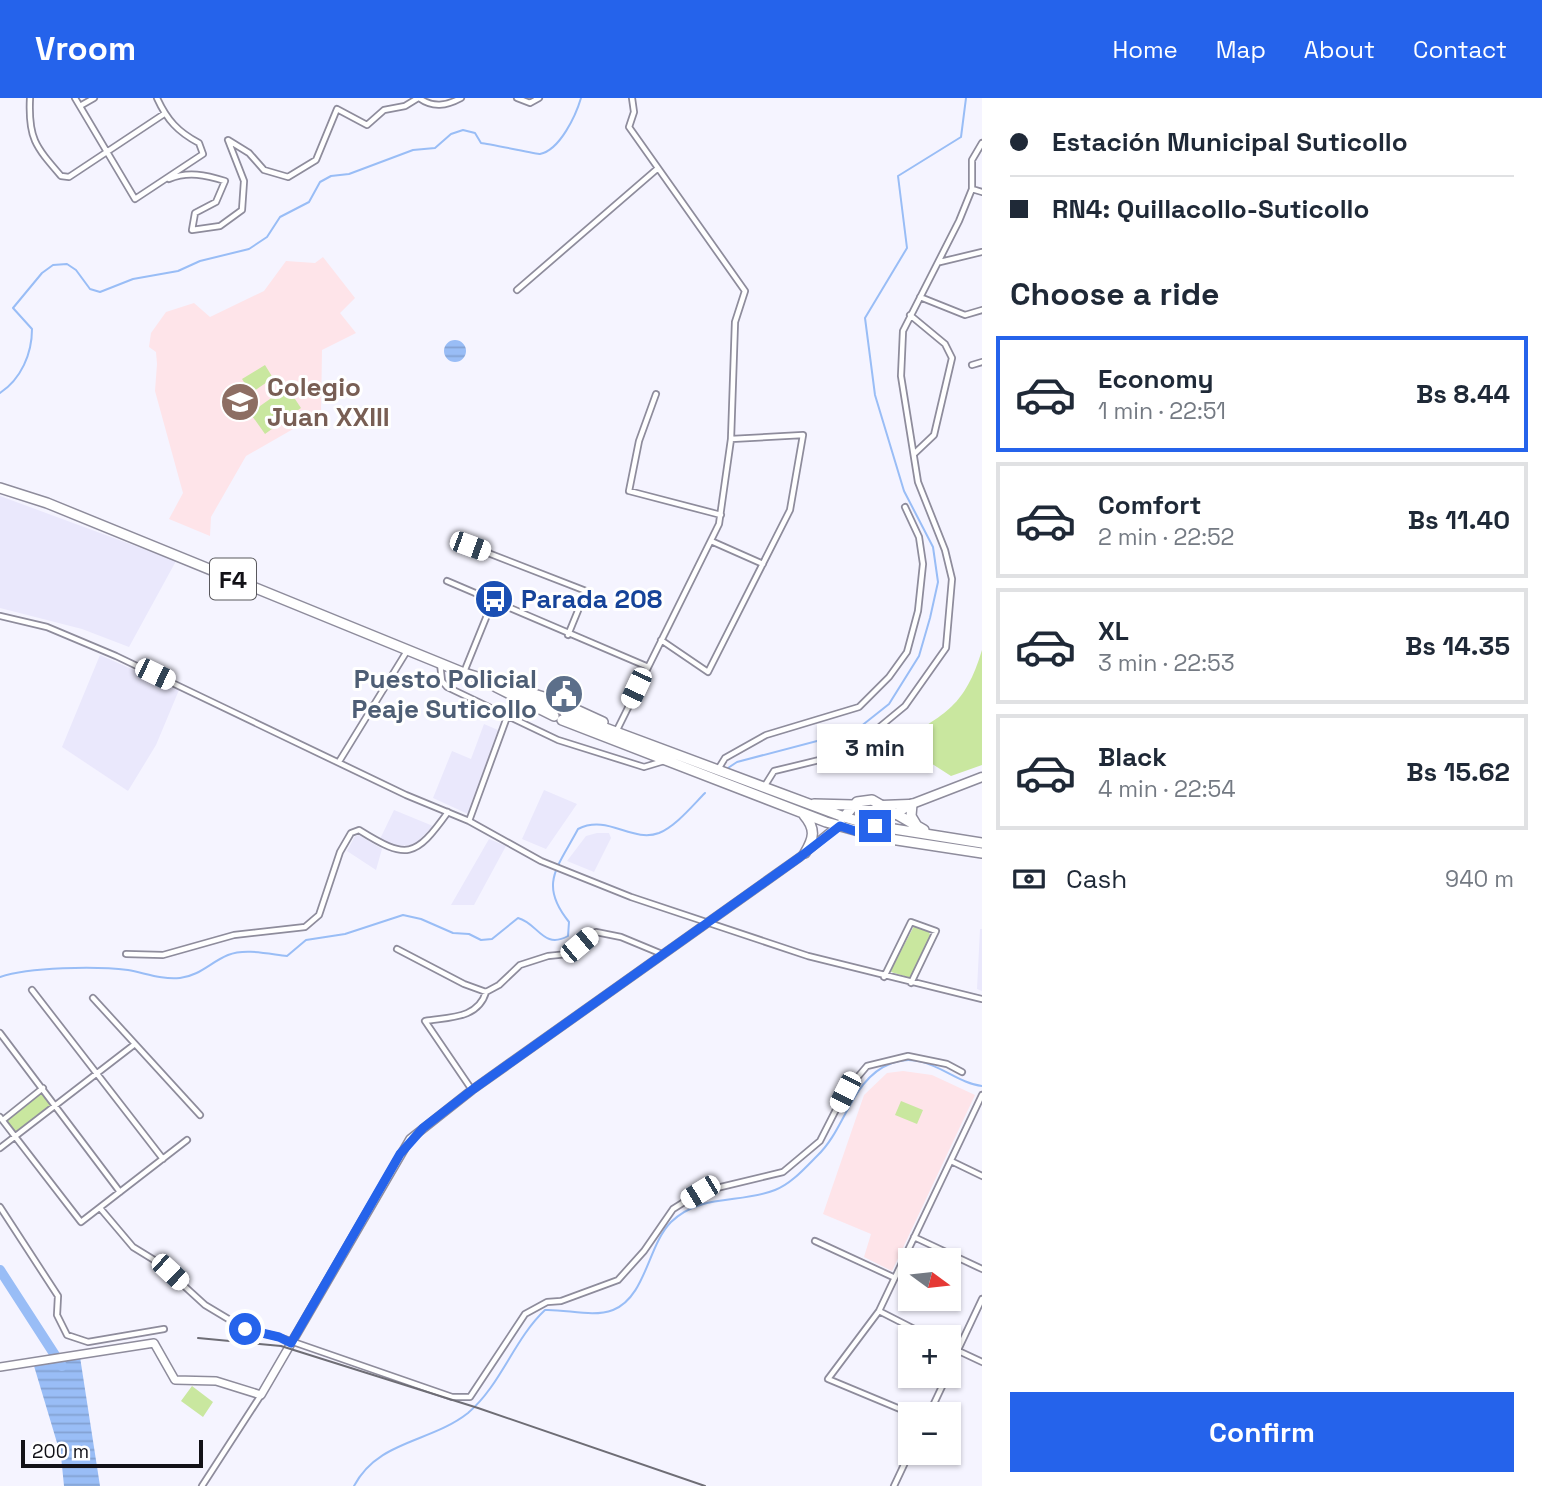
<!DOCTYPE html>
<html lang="en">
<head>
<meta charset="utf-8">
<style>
  body { margin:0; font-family:"Space Grotesk",sans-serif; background:#f2f2f3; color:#1f2937; height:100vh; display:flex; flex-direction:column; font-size:26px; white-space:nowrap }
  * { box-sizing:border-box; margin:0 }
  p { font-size:23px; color:#747a83 }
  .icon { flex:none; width:38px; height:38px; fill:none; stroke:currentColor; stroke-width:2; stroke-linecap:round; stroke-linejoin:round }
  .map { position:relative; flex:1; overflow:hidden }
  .sheet { display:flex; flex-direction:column; background:#fff; width:560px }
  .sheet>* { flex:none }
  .hud { display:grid; align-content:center; height:154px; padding:0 28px; background:#fff }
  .needle { width:46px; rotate:105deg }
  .controls { position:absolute; left:898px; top:1150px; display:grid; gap:14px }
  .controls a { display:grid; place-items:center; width:63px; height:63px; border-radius:0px; background:#fff; box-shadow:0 2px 5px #0004; font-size:35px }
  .scale { position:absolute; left:21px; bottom:18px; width:182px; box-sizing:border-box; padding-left:7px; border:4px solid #121117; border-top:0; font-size:19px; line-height:24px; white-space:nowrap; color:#121117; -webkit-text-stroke:5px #fff; paint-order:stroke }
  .end { position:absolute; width:32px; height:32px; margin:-16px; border:9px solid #2563eb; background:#fff; box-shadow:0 0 0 4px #fff }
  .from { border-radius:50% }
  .bubble { position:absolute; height:49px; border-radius:0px; background:#fff; box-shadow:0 2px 5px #0004; font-size:23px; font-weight:700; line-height:49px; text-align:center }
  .car { position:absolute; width:21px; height:42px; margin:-21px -10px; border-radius:9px; box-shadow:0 0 5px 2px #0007; background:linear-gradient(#fff 24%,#345 0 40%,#fff 0 76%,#345 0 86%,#fff 0) }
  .hud b { display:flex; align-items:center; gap:24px; height:66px; font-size:26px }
  .hud b+b { border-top:2px solid #e0e1e3 }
  .hud i { width:18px; height:18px; background:#1f2937 }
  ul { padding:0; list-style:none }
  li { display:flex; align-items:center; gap:21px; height:116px; margin:0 14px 10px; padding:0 14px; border:4px solid #e0e1e3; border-radius:0px }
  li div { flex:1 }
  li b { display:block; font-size:26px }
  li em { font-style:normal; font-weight:700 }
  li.on { border-color:#2563eb }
  li>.icon { width:63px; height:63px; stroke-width:1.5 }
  h2 { padding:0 28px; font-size:32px; line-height:84px }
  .pay { display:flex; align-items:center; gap:18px; height:77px; padding:0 28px; font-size:26px }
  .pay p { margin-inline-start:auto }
  .button { display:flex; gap:14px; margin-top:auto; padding:14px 28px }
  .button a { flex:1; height:80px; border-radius:0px; background:#2563eb; color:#fff; font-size:28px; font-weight:700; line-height:80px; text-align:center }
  header { display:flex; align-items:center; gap:42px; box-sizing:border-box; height:98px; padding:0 35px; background:#2563eb; color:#fff }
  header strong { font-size:33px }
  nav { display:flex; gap:38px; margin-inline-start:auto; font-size:24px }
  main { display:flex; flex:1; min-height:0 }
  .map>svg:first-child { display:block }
  .built { fill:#eae8fc }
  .education { fill:#fee4e9 }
  .grass { fill:url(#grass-dots) }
  .park { fill:#c9e79f }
  .water { fill:url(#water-rules) }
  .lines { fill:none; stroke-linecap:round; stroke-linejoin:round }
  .stream { stroke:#99bdf6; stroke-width:2 }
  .river { stroke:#99bdf6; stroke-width:10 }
  .street-casing { stroke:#8e8c9c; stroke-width:8 }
  .secondary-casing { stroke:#8e8c9c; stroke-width:10 }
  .primary-casing { stroke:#8e8c9c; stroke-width:11 }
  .highway-casing { stroke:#8e8c9c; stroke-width:12 }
  .street { stroke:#fff; stroke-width:4.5 }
  .secondary { stroke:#fff; stroke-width:7 }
  .primary { stroke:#fff; stroke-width:8 }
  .highway { stroke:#fff; stroke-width:9 }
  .tram { stroke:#6e6d75; stroke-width:2 }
  .route { stroke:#2563eb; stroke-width:9 }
  .labels { text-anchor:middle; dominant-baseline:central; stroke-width:6; stroke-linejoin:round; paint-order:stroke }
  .shield { fill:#fff; stroke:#59585d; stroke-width:2 }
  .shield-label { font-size:24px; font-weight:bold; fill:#121117 }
  .education-label { font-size:26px; font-weight:bold; fill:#785e54; stroke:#fff; text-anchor:start }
  .transit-label { font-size:26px; font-weight:bold; fill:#164399; stroke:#fff; text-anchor:start }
  .service-label { font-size:26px; font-weight:bold; fill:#4e5e75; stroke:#fff; text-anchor:end }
</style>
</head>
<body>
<header>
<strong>Vroom</strong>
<nav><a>Home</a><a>Map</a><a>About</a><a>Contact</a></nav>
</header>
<main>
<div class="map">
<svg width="982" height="1388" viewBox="0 0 982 1388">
  <defs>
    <pattern id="grass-dots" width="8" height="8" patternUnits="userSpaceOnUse" patternTransform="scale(1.75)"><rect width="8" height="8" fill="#c9e79f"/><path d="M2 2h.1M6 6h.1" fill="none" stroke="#acc588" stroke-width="1.8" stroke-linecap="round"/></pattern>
    <pattern id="water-rules" width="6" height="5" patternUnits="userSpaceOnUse" patternTransform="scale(1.75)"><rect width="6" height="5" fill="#99bdf6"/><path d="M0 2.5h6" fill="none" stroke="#83a1d2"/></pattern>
  </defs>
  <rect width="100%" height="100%" fill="#f5f4ff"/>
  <path class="built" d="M0,398L176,463L129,549L82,531L0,510Z
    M100,557L179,592L156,647L128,693L62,649Z
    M484,626L498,632L468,716L433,700L452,653L471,661Z
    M544,692L577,706L546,751L522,741Z
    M394,712L433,728L414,747L396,748L380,741Z
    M597,735H609L611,740L594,774L567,763L586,738Z
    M359,737L382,751L376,772L347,753L355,738Z
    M489,741L506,748L474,807H451Z
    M980,831H982V893L977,891Z"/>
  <path class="education" d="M323,159L355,200L340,215L356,235L322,252L321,315L246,358L211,419L210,438L169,421L183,395L155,293L157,266L156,254L149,249L151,235L166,214L194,205L210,219L264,193L286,163L315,165Z
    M903,973L932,977L975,997L892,1173L864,1159L871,1136L823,1116L864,997L887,975Z"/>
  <path class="grass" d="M858 713a9 9 0 1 1 18 0a9 9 0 1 1-18 0Z"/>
  <path class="park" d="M265,267L273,280L251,295L242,281Z
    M287,289L301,310L265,336L250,315Z
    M982,552V667L951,678L898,644C946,616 965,608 982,552Z
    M914,828L929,834L931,840L911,880L891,874L892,870Z
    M43,994L52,1006L15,1035L6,1023Z
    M901,1003L923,1012L917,1026L895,1017Z
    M192,1288L213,1304L203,1319L181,1303Z"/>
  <path class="water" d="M444 253a11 11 0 1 1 22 0a11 11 0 1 1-22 0Z
    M80,1259L100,1388H64L61,1358L34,1268Z"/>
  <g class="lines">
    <path class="stream" d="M0,295C21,281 32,256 32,231L13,210L42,175L53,167L67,166L76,172L90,191L100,194L133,181L178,173L200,163L249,151L267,139L280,119L309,104L320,84L331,78L349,76L413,52L435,50L451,36L463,32L475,35L481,45C490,46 537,56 540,56C560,52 576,17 581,0
      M728,670L737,664L855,633L889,606L919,558L930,520L938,484L933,449L904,393L875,297L865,220L907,150L898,78L961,39L966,0
      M0,879C29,869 96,868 128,872C145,875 162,882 180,880C199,878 211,864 228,857C245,850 269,856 287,858L306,842L345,836L403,817L421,821L453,835L469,836L481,842L492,841L518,820C538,825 543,852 568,838L569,824C538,786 558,769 578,731C608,716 632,745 659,735C676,728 692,708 705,695
      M354,1388C378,1342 430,1345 468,1315C501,1287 514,1241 545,1212C567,1211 592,1220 613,1212C646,1199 648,1147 671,1124C701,1095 740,1106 775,1092C791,1086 805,1070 817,1058C846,1031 851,980 892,965C927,952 953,985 982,988"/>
    <path class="river" d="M0,1172L62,1268"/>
    <defs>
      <path id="street" d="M30,0C28,40 35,48 61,78L69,79L164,16
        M75,0L135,101L203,56L199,45C178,34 167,22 157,0
        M419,0C433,10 446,8 461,0
        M517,0L530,5L539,0
        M80,8L94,0
        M169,81C188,73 206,77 225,83L216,104L195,115L192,132L220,128L242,112L244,83L228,42L249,55L264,72L288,79L316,62L337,11L367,27L384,12L405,8L418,0
        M972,91L982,94
        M940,164L982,154
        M517,192L657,71
        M920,199L965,217L982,212
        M910,217L945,246L952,260L934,337L915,355
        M972,267L982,264
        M656,296L639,343L629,393L721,417
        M711,443L763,466
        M470,448L586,493L568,537
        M447,483L646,568
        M0,518L47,529L116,558L406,697L469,723L541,763L631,799L808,858L982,901
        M661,542L708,574L790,412L803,337L731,341
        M440,565L442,583L447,589L558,642L644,669L664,663
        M464,574L492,505
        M617,632L719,426L731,341L735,224L745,193L629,29L634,14L632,0
        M340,662L407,553
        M717,673L725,660L766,637L859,609L889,579L907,554L918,513L923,466L919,439L905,409
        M764,689L774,673L840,657L859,646L905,608L946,550L952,481L945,452L918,384L901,278L903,233L959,123L972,91V62L982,45
        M469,723L507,619
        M397,851L464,886L486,894
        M126,856L163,857L234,837L305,829L319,817L340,754L351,735L359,732C407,762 415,760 448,714
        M884,879L911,824L936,833L911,885
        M32,892L163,1061
        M93,900L200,1017
        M0,935L120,1094
        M472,992L425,923C449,919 478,921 486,894L499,887L520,867L548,858L568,856L596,834L621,839L662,856
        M0,1019L81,1124L187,1042
        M3,1022L43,990
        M0,1050L135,946
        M951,1063L982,1078
        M0,1109L58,1198L57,1217L67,1237L88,1244L164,1231
        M100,1110L133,1149L159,1165L205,1207L245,1231L279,1239L452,1299H470L525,1216L547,1204L561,1203L618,1182L644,1153L673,1111L700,1094L783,1074L820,1043L845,994L867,968L908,958L947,966L962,974
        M914,1139L982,1171
        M815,1143L893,1179
        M879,1213L930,1239
        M948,1248L982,1264
        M948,1273L982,1201
        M912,1316L828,1281L879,1213L982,997
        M929,1316L947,1278
        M202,1388L261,1297
        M894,1388L910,1354"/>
      <path id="secondary" d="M0,1269L154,1245L175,1282L216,1283L261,1297L410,1041L472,992L800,759L841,725"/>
      <path id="primary" d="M882,707L909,706
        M874,729L912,706L982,679"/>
      <path id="highway" d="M0,390L47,405L464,575L560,604
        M496,589L554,618
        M526,598L556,611
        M568,608L603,624
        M565,615L844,719L875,728L982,745
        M562,622L826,724L884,740L982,755
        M814,706L853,707
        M912,706L911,718L917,728
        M804,717C816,731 814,740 805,755
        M844,719L857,704L872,702L924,732"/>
    </defs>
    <use href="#street" class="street-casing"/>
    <use href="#secondary" class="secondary-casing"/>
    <use href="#primary" class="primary-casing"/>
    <use href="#highway" class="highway-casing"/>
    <use href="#street" class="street"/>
    <use href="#secondary" class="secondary"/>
    <use href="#primary" class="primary"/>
    <use href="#highway" class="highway"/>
    <path class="tram" d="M198,1240L281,1248L478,1310L705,1388"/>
  </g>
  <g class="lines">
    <path class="route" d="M245,1231L279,1239L291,1245L400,1056L423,1030L472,992L800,759L840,728L864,736L875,728"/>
  </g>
  <defs>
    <symbol id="school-disc" viewBox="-11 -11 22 22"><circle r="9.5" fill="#8d6e63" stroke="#fff"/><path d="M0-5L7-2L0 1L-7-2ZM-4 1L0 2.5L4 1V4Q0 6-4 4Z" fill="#fff"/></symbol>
    <symbol id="bus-disc" viewBox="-11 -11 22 22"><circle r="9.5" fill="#1a4fb4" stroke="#fff"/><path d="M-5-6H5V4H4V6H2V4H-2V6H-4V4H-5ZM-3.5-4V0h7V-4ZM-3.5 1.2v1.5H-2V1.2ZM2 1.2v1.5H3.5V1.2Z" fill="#fff"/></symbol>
    <symbol id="civic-disc" viewBox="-11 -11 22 22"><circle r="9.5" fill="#5c6f8a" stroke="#fff"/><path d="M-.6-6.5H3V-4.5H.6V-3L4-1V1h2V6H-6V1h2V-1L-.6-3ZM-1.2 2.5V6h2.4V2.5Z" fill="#fff"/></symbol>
  </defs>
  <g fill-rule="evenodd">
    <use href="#school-disc" x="218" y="282" width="44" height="44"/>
    <use href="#bus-disc" x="472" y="479" width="44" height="44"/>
    <use href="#civic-disc" x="542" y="574" width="44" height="44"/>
  </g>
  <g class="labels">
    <rect class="shield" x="210" y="460.5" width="46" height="41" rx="5"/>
    <g class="shield-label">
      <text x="233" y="481">F4</text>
    </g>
    <g class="education-label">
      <text x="267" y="289">Colegio<tspan x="267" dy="30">Juan XXIII</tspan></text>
    </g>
    <g class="transit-label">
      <text x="521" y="501">Parada 208</text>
    </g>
    <g class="service-label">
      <text x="537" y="581">Puesto Policial<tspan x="537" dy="30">Peaje Suticollo</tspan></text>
    </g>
  </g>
</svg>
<div class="controls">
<a><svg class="needle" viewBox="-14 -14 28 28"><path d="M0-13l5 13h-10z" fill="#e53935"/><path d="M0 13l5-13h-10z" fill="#747a83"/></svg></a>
<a>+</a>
<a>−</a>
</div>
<div class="scale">200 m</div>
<i class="end from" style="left:245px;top:1231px"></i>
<i class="end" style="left:875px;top:728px"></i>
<div class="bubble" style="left:817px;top:626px;width:116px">3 min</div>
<i class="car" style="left:470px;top:448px;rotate:110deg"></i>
<i class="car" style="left:155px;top:576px;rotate:116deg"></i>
<i class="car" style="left:636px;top:590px;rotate:205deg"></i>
<i class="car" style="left:579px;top:847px;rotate:50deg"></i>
<i class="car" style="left:845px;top:994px;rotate:207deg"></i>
<i class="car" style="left:700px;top:1094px;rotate:239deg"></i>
<i class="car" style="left:170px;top:1174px;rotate:133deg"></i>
</div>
<section class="sheet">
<div class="hud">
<b><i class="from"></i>Estación Municipal Suticollo</b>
<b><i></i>RN4: Quillacollo-Suticollo</b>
</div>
<h2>Choose a ride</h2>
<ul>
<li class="on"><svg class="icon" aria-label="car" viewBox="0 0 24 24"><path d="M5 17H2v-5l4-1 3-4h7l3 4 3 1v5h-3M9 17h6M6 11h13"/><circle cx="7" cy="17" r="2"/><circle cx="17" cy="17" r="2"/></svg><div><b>Economy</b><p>1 min · 22:51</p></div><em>Bs 8.44</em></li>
<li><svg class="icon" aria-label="car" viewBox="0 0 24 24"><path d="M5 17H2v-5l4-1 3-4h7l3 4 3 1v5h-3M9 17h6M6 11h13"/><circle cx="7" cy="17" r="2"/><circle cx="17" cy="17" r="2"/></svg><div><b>Comfort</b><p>2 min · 22:52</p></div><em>Bs 11.40</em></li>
<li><svg class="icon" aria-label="car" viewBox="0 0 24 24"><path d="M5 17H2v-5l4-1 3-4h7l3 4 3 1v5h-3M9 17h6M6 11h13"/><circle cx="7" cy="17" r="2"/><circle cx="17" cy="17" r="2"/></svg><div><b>XL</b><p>3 min · 22:53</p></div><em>Bs 14.35</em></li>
<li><svg class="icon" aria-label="car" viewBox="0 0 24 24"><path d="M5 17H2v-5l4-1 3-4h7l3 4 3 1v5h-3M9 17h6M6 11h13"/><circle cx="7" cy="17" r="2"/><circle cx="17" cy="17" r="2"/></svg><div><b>Black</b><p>4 min · 22:54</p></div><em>Bs 15.62</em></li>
</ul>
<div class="pay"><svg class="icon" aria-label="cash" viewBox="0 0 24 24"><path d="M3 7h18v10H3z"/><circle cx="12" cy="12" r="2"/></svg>Cash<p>940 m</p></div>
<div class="button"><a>Confirm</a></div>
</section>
</main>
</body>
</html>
